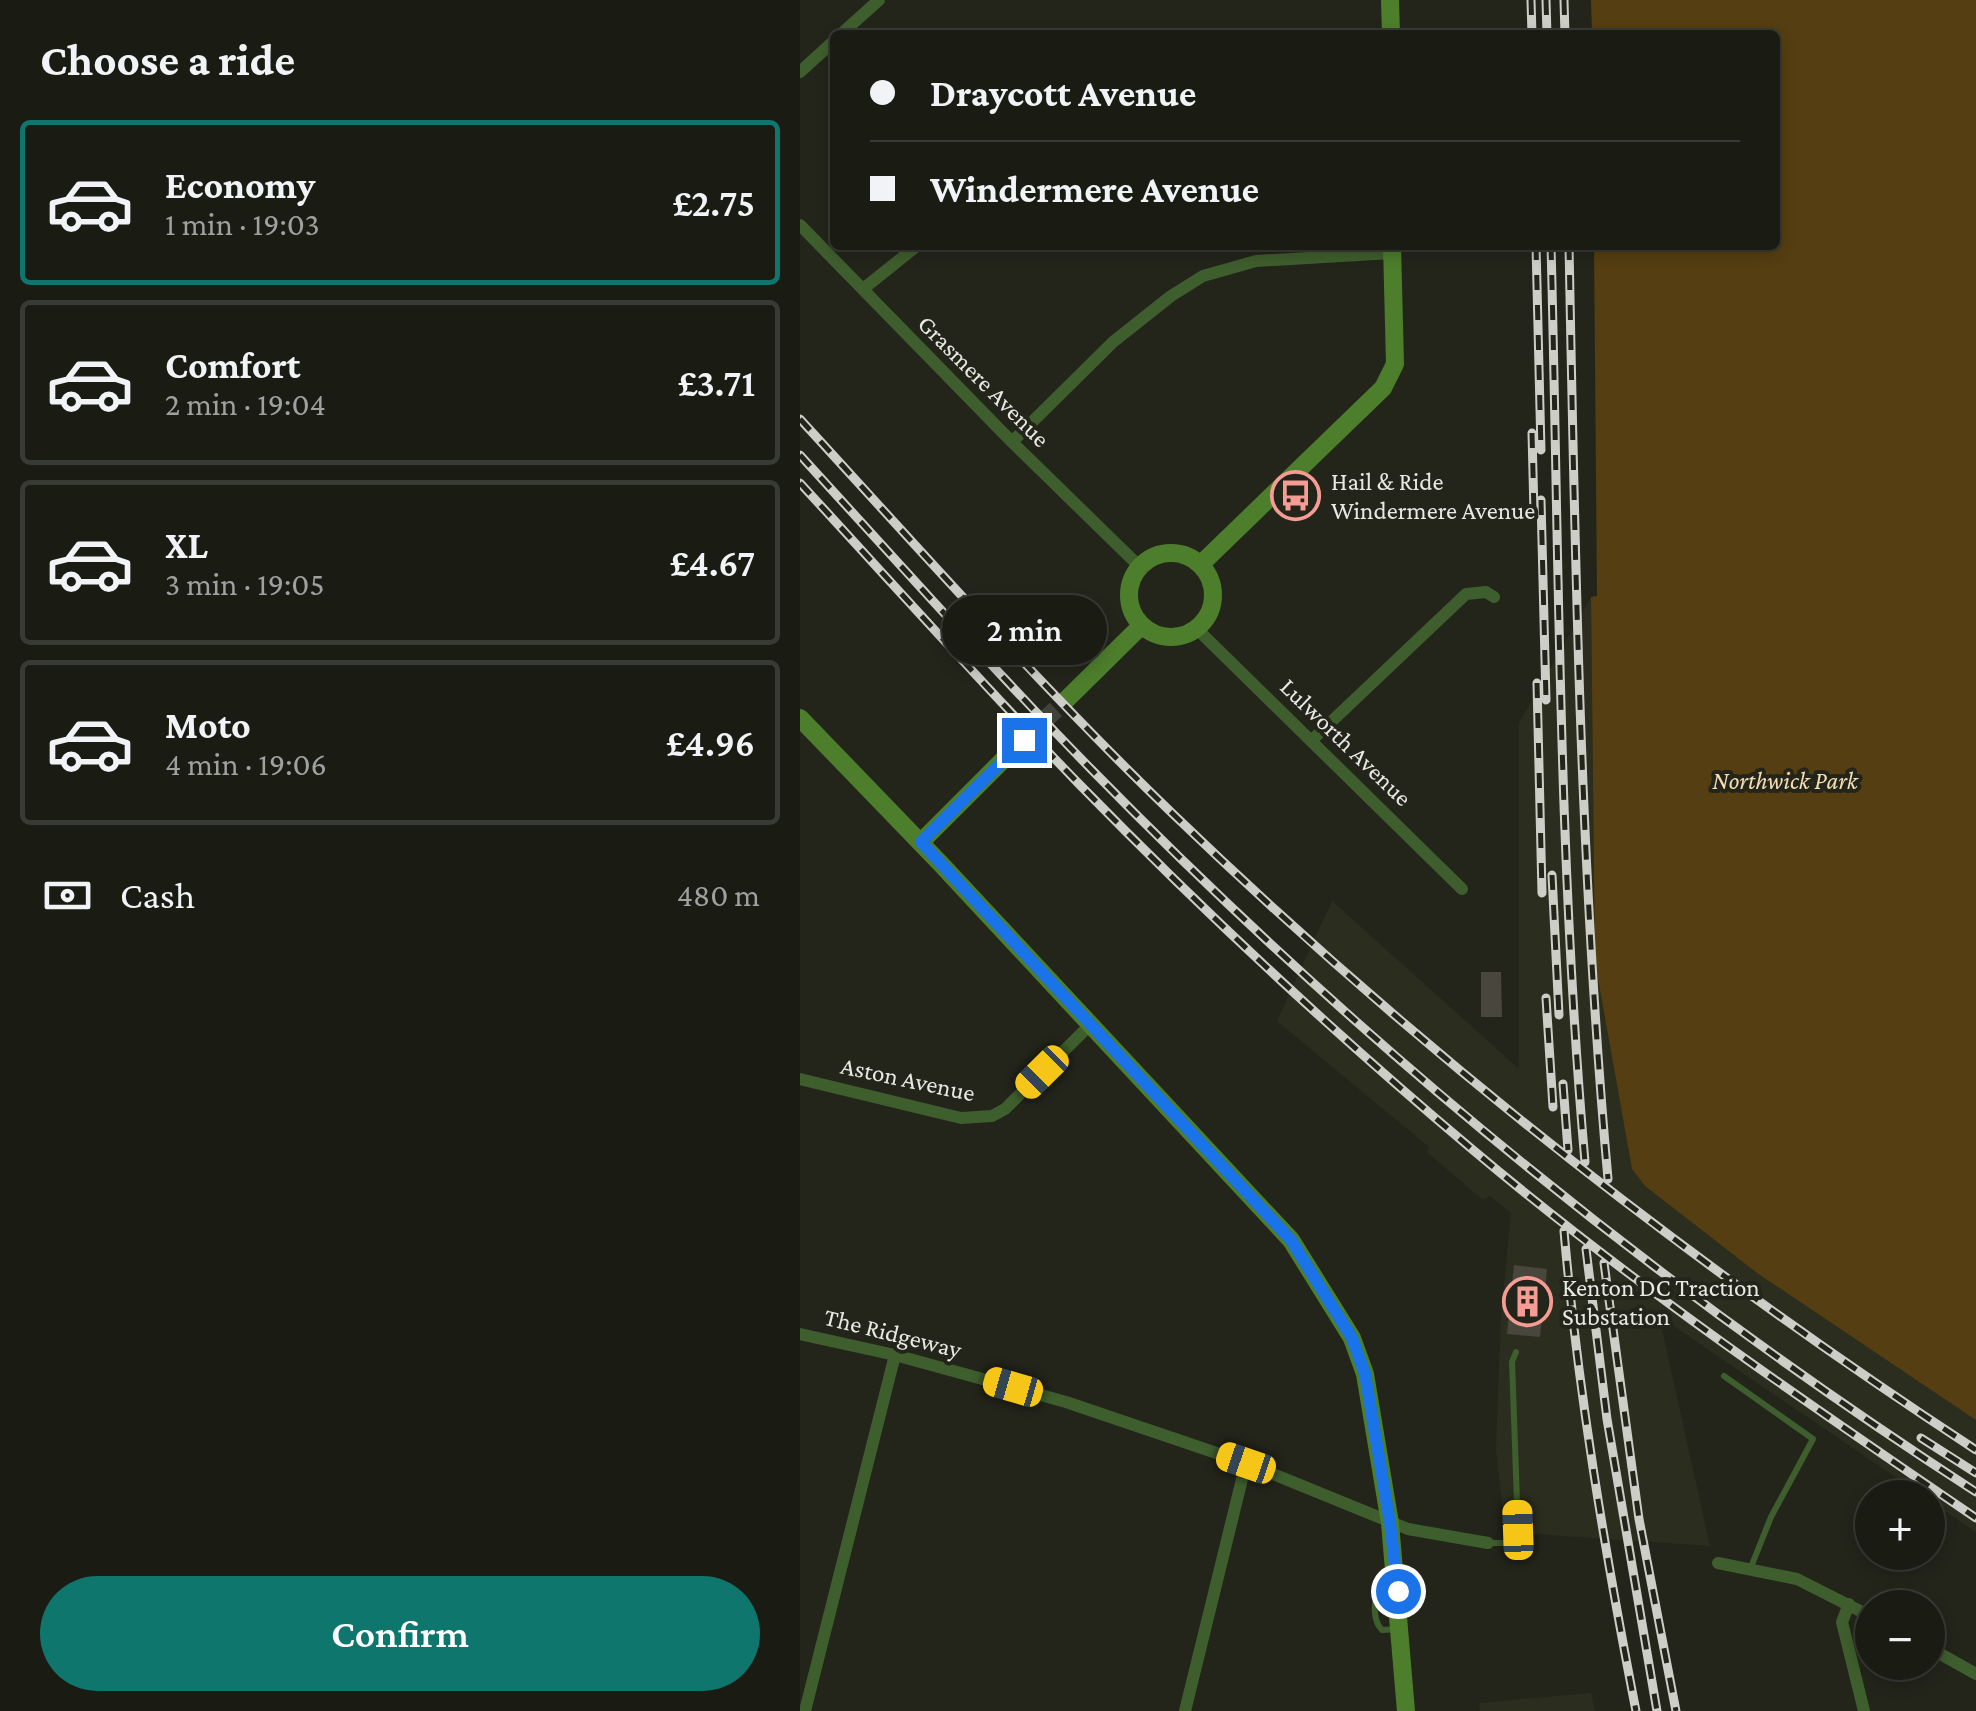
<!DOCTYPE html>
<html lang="en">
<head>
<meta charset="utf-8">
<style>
  body { margin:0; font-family:"Crimson Pro",serif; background:#272922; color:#f1f3f6; height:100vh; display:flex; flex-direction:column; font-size:38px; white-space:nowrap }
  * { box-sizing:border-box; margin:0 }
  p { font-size:32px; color:#9fa1a0 }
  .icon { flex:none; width:55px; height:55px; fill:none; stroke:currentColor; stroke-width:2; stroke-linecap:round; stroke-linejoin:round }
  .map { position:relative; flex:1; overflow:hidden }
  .panel { display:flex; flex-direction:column; background:#1a1c14; width:800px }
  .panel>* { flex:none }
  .banner { position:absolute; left:30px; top:30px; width:950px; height:220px; border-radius:10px; box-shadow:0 5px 15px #0003,0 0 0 2px #383a34; display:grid; align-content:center; height:220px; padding:0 40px; background:#1a1c14 }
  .buttons { position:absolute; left:1055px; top:1480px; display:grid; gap:20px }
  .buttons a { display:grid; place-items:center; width:90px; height:90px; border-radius:50%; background:#1a1c14; box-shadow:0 5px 15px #0003,0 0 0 2px #383a34; font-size:50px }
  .end { position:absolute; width:45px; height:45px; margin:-22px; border:12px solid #1a73e8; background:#fff; box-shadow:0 0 0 5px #fff }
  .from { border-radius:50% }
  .bubble { position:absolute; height:70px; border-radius:35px; background:#1a1c14; box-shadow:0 5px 15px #0003,0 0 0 2px #383a34; font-size:32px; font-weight:600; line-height:70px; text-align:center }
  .car { position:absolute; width:30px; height:60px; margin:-30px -15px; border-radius:12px; box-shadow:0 0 8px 2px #0007; background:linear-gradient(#f5c518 24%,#345 0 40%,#f5c518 0 76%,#345 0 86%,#f5c518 0) }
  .banner b { display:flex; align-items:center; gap:35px; height:95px; font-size:38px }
  .banner b+b { border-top:2px solid #383a34 }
  .banner i { width:25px; height:25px; background:#f1f3f6 }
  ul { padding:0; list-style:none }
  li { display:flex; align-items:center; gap:30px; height:165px; margin:0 20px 15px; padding:0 20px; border:5px solid #383a34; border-radius:10px }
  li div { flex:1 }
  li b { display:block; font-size:38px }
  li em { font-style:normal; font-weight:600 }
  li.active { border-color:#0f766e }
  li>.icon { width:90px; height:90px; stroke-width:1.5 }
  h2 { padding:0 40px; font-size:45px; line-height:120px }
  .pay { display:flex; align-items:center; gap:25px; height:110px; padding:0 40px; font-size:38px }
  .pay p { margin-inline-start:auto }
  .primary-button { display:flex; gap:20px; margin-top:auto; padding:20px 40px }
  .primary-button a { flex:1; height:115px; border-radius:60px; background:#0f766e; color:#fff; font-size:40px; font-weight:600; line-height:115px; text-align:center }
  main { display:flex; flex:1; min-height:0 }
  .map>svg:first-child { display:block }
  .built { fill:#2b2e1f }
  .green { fill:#553e11 }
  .building { fill:#49473d }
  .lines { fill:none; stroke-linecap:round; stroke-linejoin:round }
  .secondary-tunnel { stroke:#414239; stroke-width:18; stroke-dasharray:18 9; stroke-linecap:butt }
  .lane { stroke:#3f5e2d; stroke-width:6 }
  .street { stroke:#3f5e2d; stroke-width:12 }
  .secondary { stroke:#4d7e2c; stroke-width:18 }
  .rail-casing { stroke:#cdcec8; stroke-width:9 }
  .rail { stroke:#23251b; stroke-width:5; stroke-dasharray:15; stroke-linecap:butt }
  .route { stroke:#1a73e8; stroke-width:12 }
  .labels { text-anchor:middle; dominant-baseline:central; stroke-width:8; stroke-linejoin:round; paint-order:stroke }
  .street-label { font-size:25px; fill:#e8e9e3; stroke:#23251b }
  .poi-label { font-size:25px; fill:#e8e9e3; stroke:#23251b; text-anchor:start }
  .park-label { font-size:25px; font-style:italic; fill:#f6ddb3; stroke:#23251b }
</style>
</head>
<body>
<main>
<section class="panel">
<h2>Choose a ride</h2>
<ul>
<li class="active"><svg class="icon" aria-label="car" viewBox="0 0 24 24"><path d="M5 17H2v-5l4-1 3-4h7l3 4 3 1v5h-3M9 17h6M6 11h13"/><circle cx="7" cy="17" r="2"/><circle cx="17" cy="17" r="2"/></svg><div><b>Economy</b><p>1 min · 19:03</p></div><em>£2.75</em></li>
<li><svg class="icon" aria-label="car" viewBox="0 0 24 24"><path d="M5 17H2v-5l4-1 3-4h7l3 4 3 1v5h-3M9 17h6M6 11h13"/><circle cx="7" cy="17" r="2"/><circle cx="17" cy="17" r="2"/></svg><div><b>Comfort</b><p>2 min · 19:04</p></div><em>£3.71</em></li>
<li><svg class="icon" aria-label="car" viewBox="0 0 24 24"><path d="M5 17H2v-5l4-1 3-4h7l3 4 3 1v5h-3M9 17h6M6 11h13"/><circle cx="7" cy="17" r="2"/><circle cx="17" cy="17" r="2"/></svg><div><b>XL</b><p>3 min · 19:05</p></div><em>£4.67</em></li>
<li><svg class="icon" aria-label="car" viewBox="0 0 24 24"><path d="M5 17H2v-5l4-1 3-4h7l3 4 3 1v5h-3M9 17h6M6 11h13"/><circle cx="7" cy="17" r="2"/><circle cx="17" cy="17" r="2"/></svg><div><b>Moto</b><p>4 min · 19:06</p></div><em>£4.96</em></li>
</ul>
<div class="pay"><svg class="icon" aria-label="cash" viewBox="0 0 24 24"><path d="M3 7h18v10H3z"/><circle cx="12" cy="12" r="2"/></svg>Cash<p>480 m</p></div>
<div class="primary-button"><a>Confirm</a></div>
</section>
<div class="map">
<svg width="1176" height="1711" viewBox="0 0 1176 1711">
  <rect width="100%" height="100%" fill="#23251b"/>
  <path class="built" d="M791,597L795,962L832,1169L845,1186L957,1273L1176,1419V1532L859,1316L910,1546L705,1532L696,1448L701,1318L711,1213L690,1196L683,1200L627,1152L629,1147L477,1021L532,901L719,1069V723Z
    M791,1693L795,1711H680L679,1703Z"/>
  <path class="green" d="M791,0H1176V1420L957,1273L845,1186L832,1169L795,962L791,597L797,596L794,245H975V35H792Z"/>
  <path class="building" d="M681,972H701L702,1017H681Z
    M714,1265L747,1269L740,1337L707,1334Z"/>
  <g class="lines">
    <path class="secondary-tunnel" d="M223,740L266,700"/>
    <path class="lane" d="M924,1376L1013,1439L971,1517L951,1567
      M689,1543H707L716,1539L718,1530L712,1362L716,1352
      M595,1591L579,1594C572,1603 574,1622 582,1630L599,1629"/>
    <path class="street" d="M40,35L79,0
      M0,72L35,40
      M0,225L212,442L339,566
      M63,289L118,245
      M212,442L313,342L371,296L403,276L456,261L592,253
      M397,629L662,889
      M512,740L666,594L686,592L694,597
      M0,1079L161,1118L192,1116L205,1109L291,1024
      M0,1334L95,1355L266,1402L446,1463L608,1529L688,1543
      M918,1563L997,1579L1072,1617
      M1049,1604L1042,1622L1064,1711
      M1128,1647L1176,1674
      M5,1711L95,1355
      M385,1711L446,1463"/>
    <path class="secondary" d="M590,0L591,35
      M329 595a42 42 0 1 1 84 0a42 42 0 1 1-84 0Z
      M400,565L583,388L595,364L592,245
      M266,700L341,626
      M0,718L140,863L491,1240L552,1338L565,1374L590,1523L606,1711
      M121,842L223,740"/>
    <defs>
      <path id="rail" d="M731,0L732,35
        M746,0L747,35
        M764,0L765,35
        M736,245L741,450
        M751,245C759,551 758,857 785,1162
        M769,245C775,557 780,868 808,1179
        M0,419C122,552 243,689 373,814C620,1052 890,1263 1176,1450
        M732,433L734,513
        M0,455C96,560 191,667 290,768C557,1041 855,1285 1176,1492
        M0,483C93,584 184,686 279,784C404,912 536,1035 673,1150C832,1284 1004,1401 1176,1518
        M741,500L746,700
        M737,683L742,893
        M752,875L759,1015
        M746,998L753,1107
        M763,1084L768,1150
        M764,1231C778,1392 805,1552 836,1711
        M786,1249L807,1419L857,1711
        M804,1263L839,1519L876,1711
        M1121,1438L1176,1473"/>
    </defs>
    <use href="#rail" class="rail-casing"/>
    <use href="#rail" class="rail"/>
  </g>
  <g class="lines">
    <path class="route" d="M224,740L121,842L491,1240L552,1338L565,1374L590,1523L598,1591"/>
  </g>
  <defs>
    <symbol id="bus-ring" viewBox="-11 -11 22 22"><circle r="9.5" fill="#23251b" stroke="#f59c94" stroke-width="1.5"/><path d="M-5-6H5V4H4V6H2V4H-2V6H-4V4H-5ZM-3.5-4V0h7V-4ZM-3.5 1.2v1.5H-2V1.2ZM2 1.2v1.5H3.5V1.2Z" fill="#f59c94"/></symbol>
    <symbol id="building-ring" viewBox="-11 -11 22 22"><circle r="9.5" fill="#23251b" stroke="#f59c94" stroke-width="1.5"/><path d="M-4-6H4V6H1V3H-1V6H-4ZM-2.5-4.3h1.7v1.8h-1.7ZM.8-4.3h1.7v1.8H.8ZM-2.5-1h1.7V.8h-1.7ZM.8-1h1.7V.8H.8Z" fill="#f59c94"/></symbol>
  </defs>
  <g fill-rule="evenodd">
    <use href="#bus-ring" x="468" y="468" width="55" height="55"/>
    <use href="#building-ring" x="700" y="1274" width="55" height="55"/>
  </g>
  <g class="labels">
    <g class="street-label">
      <text transform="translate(184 381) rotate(45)">Grasmere Avenue</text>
      <text transform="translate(546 742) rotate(44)">Lulworth Avenue</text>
      <text transform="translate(108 1079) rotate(12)">Aston Avenue</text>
      <text transform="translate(93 1333) rotate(14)">The Ridgeway</text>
    </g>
    <g class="poi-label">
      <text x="531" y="481">Hail &amp; Ride<tspan x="531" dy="29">Windermere Avenue</tspan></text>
      <text x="762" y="1287">Kenton DC Traction<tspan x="762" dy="29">Substation</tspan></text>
    </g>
    <g class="park-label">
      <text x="985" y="780">Northwick Park</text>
    </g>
  </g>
</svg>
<div class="buttons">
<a>+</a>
<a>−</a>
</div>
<i class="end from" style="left:598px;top:1591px"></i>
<i class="end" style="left:224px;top:740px"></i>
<div class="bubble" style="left:142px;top:595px;width:165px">2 min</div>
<i class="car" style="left:242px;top:1072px;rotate:225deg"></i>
<i class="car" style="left:213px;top:1387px;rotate:286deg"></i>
<i class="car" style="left:446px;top:1463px;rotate:289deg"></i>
<i class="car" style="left:718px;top:1530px;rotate:358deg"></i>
<div class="banner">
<b><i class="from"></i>Draycott Avenue</b>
<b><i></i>Windermere Avenue</b>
</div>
</div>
</main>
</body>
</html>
